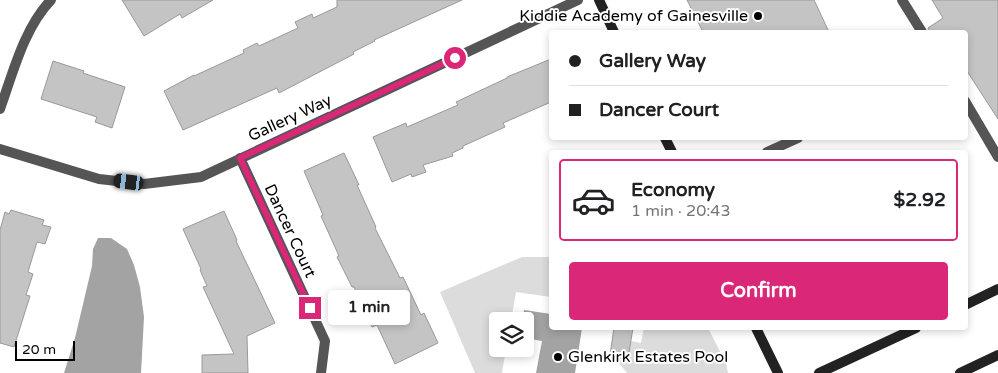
<!DOCTYPE html>
<html lang="en">
<head>
<meta charset="utf-8">
<style>
  body { margin:0; font-family:"Varela Round",sans-serif; background:#f2f2f2; color:#202124; height:100vh; display:flex; flex-direction:column; font-size:19px; white-space:nowrap }
  * { box-sizing:border-box; margin:0 }
  p { font-size:16px; color:#757577 }
  .icon { flex:none; width:28px; height:28px; fill:none; stroke:currentColor; stroke-width:2; stroke-linecap:round; stroke-linejoin:round }
  .map { position:relative; flex:1; overflow:hidden }
  .sheet { position:absolute; left:549px; top:150px; width:419px; height:180px; display:flex; flex-direction:column; background:#fff; border-radius:5px; box-shadow:0 2px 8px #0003 }
  .sheet>* { flex:none }
  .guide { position:absolute; left:549px; top:30px; width:419px; height:110px; border-radius:5px; box-shadow:0 2px 8px #0003; display:grid; align-content:center; height:110px; padding:0 20px; background:#fff }
  .controls { position:absolute; left:489px; top:312px; display:grid; gap:10px }
  .controls a { display:grid; place-items:center; width:45px; height:45px; border-radius:5px; background:#fff; box-shadow:0 2px 8px #0003; font-size:25px }
  .scale { position:absolute; left:15px; bottom:12px; width:60px; box-sizing:border-box; padding-left:5px; border:2px solid #000; border-top:0; font-size:14px; line-height:18px; white-space:nowrap; color:#000; -webkit-text-stroke:4px #fff; paint-order:stroke }
  .end { position:absolute; width:22px; height:22px; margin:-11px; border:6px solid #db2777; background:#fff; box-shadow:0 0 0 2px #fff }
  .from { border-radius:50% }
  .bubble { position:absolute; height:35px; border-radius:5px; background:#fff; box-shadow:0 2px 8px #0003; font-size:16px; font-weight:800; line-height:35px; text-align:center }
  .car { position:absolute; width:15px; height:30px; margin:-15px -8px; border-radius:6px; box-shadow:0 0 4px 1px #0007; background:linear-gradient(#222 24%,#8ab4d8 0 40%,#222 0 76%,#8ab4d8 0 86%,#222 0) }
  .guide b { display:flex; align-items:center; gap:18px; height:48px; font-size:19px }
  .guide b+b { border-top:1px solid #e0e0e0 }
  .guide i { width:12px; height:12px; background:#202124 }
  ul { padding:9px 0 0; list-style:none }
  li { display:flex; align-items:center; gap:15px; height:82px; margin:0 10px 8px; padding:0 10px; border:2px solid transparent; border-radius:5px }
  li div { flex:1 }
  li b { display:block; font-size:19px }
  li em { font-style:normal; font-weight:800 }
  li.on { border-color:#db2777 }
  li>.icon { width:45px; height:45px; stroke-width:1.5 }
  .action { display:flex; gap:10px; margin-top:auto; padding:10px 20px }
  .action a { flex:1; height:58px; border-radius:5px; background:#db2777; color:#fff; font-size:20px; font-weight:800; line-height:58px; text-align:center }
  .map>svg:first-child { display:block }
  .green { fill:#dcdcdc }
  .water { fill:#a3a3a3 }
  .building { fill:#c4c4c4; stroke:#999 }
  .lines { fill:none; stroke-linecap:round; stroke-linejoin:round }
  .lane { stroke:#555; stroke-width:10 }
  .street { stroke:#555; stroke-width:10 }
  .secondary { stroke:#222; stroke-width:10 }
  .route { stroke:#db2777; stroke-width:6 }
  .poi-dot { fill:#000; stroke:#fff; stroke-width:2 }
  .labels { text-anchor:middle; dominant-baseline:central; stroke-width:4; stroke-linejoin:round; paint-order:stroke }
  .poi-label { font-size:16px; fill:#000; stroke:#fff; text-anchor:end }
  .street-label { font-size:16px; fill:#000; stroke:#fff }
</style>
</head>
<body>
<div class="map">
<svg width="998" height="373" viewBox="0 0 998 373">
  <rect width="100%" height="100%" fill="#fff"/>
  <path class="green" d="M522,257H551V297L516,292L511,321H498V349H506L502,373H475L440,292Z
    M644,328H708L726,363L728,373H627L619,363L618,356L631,341L641,343Z"/>
  <path class="water" d="M98,238H111L127,249L134,265L140,287L144,317L141,373H64L75,338L92,266L93,249Z
    M524,310L551,314V328H582L575,373H536L542,341L525,338V321H522Z"/>
  <path class="building" d="M122,0H213L182,18L180,14L144,36Z
    M337,0H462L374,40L375,41L353,52L354,54L279,93L277,88L183,130L164,91L194,75V76L244,53L243,50L257,43L259,46L298,28L295,22L312,14L313,18L337,7Z
    M687,0H814L829,32H703Z
    M932,0H998V119L965,68V32H929L928,28L943,18Z
    M551,59V102L503,123L505,127L463,146V148L452,153L453,156L423,165L426,172L412,177L411,174L392,182L373,137L406,123L407,127L458,105L456,102L507,78V77Z
    M53,61L84,71L83,73L125,87L112,128L95,122L97,117L41,99Z
    M344,153L359,185H357L376,227L375,228L400,278L403,277L421,315L424,313L438,343L395,364L377,325L372,327L354,287H352L337,257L339,256L321,216L323,215L304,171Z
    M11,210L44,220L42,225L51,227L45,244L37,242L28,272L33,274L26,295L30,296L14,347L0,343V230L5,212L9,214Z
    M224,211L237,240L236,241L275,323L247,336L248,373H202V355L234,354L203,287L207,286L200,270L201,269L183,229Z
    M614,328H633L628,358L610,355Z"/>
  <g class="lines">
    <path class="lane" d="M902,0L922,32
      M965,101L998,157
      M767,152L798,138"/>
    <path class="street" d="M0,109C13,73 24,28 51,0
      M0,149L99,179L144,184L201,177L578,0
      M240,158L325,341L321,373"/>
    <path class="secondary" d="M599,0L614,32
      M665,138L672,152
      M965,305L998,289
      M756,328L778,373
      M819,373L916,328
      M960,373L998,355"/>
  </g>
  <g class="lines">
    <path class="route" d="M310,308L240,158L455,58"/>
  </g>
  <g class="poi-dot">
    <circle cx="758" cy="16" r="5"/>
    <circle cx="558" cy="357" r="5"/>
  </g>
  <g class="labels">
    <g class="poi-label">
      <text x="748" y="16">Kiddie Academy of Gainesville</text>
      <text x="568" y="357" text-anchor="start">Glenkirk Estates Pool</text>
    </g>
    <g class="street-label">
      <text transform="translate(290 118) rotate(-25)">Gallery Way</text>
      <text transform="translate(290 231) rotate(65)">Dancer Court</text>
    </g>
  </g>
</svg>
<div class="controls">
<a><svg class="icon" aria-label="layers" viewBox="0 0 24 24"><path d="M12 4l9 5-9 5-9-5zM3 14l9 5 9-5"/></svg></a>
</div>
<div class="scale">20 m</div>
<i class="end from" style="left:455px;top:58px"></i>
<i class="end" style="left:310px;top:308px"></i>
<div class="bubble" style="left:328px;top:290px;width:82px">1 min</div>
<i class="car" style="left:129px;top:182px;rotate:277deg"></i>
<div class="guide">
<b><i class="from"></i>Gallery Way</b>
<b><i></i>Dancer Court</b>
</div>
<section class="sheet">
<ul>
<li class="on"><svg class="icon" aria-label="car" viewBox="0 0 24 24"><path d="M5 17H2v-5l4-1 3-4h7l3 4 3 1v5h-3M9 17h6M6 11h13"/><circle cx="7" cy="17" r="2"/><circle cx="17" cy="17" r="2"/></svg><div><b>Economy</b><p>1 min · 20:43</p></div><em>$2.92</em></li>
</ul>
<div class="action"><a>Confirm</a></div>
</section>
</div>
</body>
</html>
